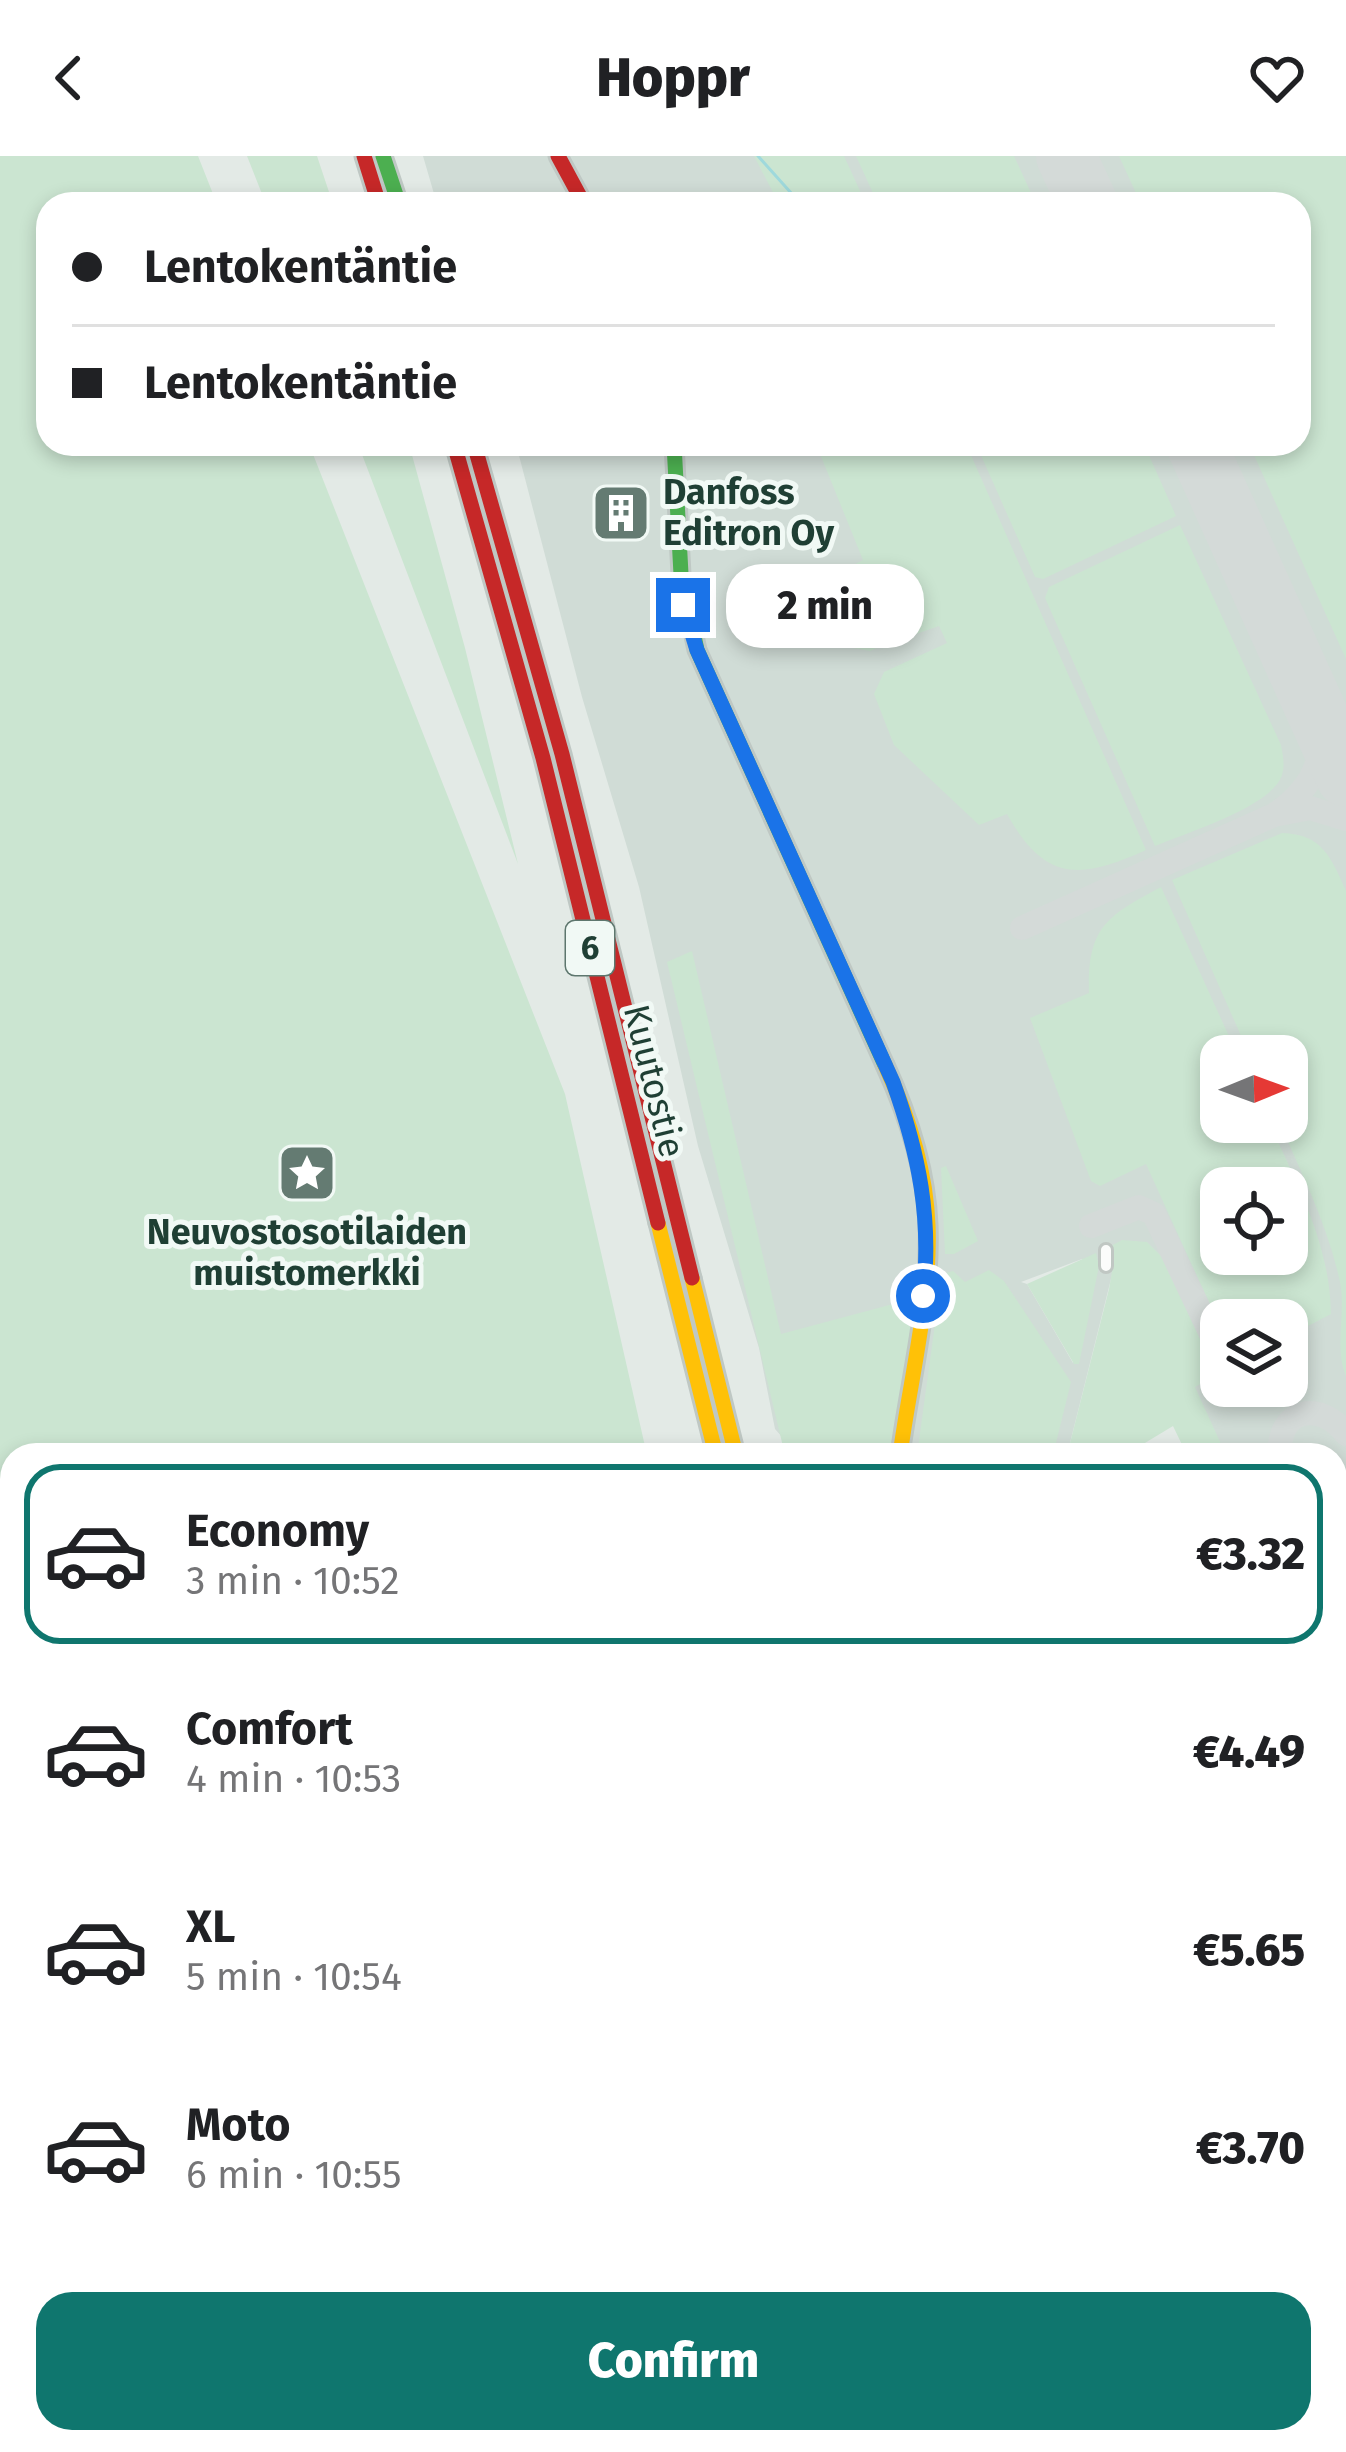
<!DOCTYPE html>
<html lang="en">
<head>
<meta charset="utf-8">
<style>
  body { margin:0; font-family:"Fira Sans",sans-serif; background:#f2f2f2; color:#202124; height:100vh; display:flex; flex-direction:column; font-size:45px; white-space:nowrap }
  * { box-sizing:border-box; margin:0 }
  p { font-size:39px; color:#757577 }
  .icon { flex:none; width:66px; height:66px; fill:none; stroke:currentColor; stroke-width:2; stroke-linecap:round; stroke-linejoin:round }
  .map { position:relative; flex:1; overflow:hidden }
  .side { position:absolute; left:0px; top:1287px; width:1347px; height:1011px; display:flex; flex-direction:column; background:#fff; border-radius:36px 36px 0 0; box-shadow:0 6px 18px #0003 }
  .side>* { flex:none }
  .hud { position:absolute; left:36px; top:36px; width:1275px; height:264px; border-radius:36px; box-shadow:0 6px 18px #0003; display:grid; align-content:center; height:264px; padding:0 36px; background:#fff }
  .needle { width:78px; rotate:89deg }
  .tools { position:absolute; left:1200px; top:879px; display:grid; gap:24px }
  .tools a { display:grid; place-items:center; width:108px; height:108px; border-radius:24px; background:#fff; box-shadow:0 6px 18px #0003; font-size:60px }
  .end { position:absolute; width:54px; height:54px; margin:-27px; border:15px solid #1a73e8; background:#fff; box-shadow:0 0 0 6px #fff }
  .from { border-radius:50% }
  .bubble { position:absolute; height:84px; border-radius:36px; background:#fff; box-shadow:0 6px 18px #0003; font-size:39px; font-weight:800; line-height:84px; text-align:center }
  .hud b { display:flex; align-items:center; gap:42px; height:114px; font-size:45px }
  .hud b+b { border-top:3px solid #e0e0e0 }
  .hud i { width:30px; height:30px; background:#202124 }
  ul { padding:21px 0 0; list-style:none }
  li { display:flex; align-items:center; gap:36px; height:180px; margin:0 24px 18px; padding:0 12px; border:6px solid transparent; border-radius:36px }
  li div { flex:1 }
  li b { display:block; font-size:45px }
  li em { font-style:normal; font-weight:800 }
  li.on { border-color:#0f766e }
  li>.icon { width:108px; height:108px; stroke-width:1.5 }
  .primary-button { display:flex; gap:24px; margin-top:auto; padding:24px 36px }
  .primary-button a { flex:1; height:138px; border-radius:36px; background:#0f766e; color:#fff; font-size:48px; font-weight:800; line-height:138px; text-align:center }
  header { display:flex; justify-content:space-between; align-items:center; height:156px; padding:0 36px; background:#fff; font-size:54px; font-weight:800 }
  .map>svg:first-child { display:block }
  .built { fill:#d0dcd6; fill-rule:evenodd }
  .green { fill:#cbe5d1; fill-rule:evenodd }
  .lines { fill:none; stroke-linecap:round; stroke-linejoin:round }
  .stream { stroke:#9fd9dc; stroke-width:3 }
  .taxiway { stroke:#d4dad8; stroke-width:24 }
  .runway { stroke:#d4dad8; stroke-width:60 }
  .street-casing { stroke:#c0c7c3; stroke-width:16 }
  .fast-casing { stroke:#bfc8c4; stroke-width:21 }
  .slow-casing { stroke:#bfc8c4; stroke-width:21 }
  .jam-casing { stroke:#bfc8c4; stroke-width:21 }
  .street { stroke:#fbfcfb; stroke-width:10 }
  .fast { stroke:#4caf50; stroke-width:15 }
  .slow { stroke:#ffc107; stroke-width:15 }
  .jam { stroke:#c62828; stroke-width:15 }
  .route { stroke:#1a73e8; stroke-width:15 }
  .labels { text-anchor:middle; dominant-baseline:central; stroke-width:10; stroke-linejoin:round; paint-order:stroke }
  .shield { fill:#f1f9f5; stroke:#5e776e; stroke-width:3 }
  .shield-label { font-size:33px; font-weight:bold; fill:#1f3f34 }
  .poi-label { font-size:36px; font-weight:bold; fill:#1f3f34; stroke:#f1f9f5; text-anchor:start }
  .street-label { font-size:36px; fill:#1f3f34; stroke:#f1f9f5 }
</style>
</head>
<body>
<header><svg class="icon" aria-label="back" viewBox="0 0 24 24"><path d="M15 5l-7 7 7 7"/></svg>Hoppr<svg class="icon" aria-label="heart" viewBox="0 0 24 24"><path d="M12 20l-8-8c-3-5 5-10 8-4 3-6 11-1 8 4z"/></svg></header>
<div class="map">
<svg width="1346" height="2296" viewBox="0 0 1346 2296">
  <rect width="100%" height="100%" fill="#e3eae6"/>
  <path class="built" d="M423,0H1346V1895L1335,1894V1299H1209L1114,1111L1067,1299H798L775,1273L759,1192L698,990L639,731L582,541L516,288H1299V48H437ZM1221,900H1287V966H1221ZM1221,1032H1287V1098H1221ZM1082,1103L1088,1110L1073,1207L1027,1128L1021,1126ZM1221,1164H1287V1230H1221Z"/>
  <path class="green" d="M0,0H198L217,48H48V288H309L565,938L647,1299H12V1390L0,1387Z
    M247,0H317L333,48H266Z
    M754,0H844L866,48H779Z
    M856,0H1014L1036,48H878Z
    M1119,0H1346V503L1249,288H1299V48H1141Z
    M358,288H409L465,492L518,708Z
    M816,288H966L1146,694C1080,724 1045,726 1007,658L979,669L894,589L874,538L884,516L947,487L939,470L916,478L897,456L881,464L883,489L870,495L854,492L836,453L808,467L796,439L863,404Z
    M976,288H1144L1176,360L1043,423L1035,421Z
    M1180,369L1281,589C1283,599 1285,609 1282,619C1272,651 1185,677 1155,690L1045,442L1049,431Z
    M1282,677C1322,678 1331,701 1346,735V1220C1334,1193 1346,1156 1340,1126C1328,1070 1302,1018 1279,966H1287V900H1250L1172,724Z
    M1161,731L1238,900H1221V966H1269C1297,1028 1330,1088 1331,1158L1287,1181V1164H1221V1173L1146,1008L1100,1030L1091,1025L1030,862L1089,837C1087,771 1107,760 1161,731ZM1287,1032V1098H1221V1032Z
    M692,795L781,1178L923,1140L900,1299H785L667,806Z
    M946,1010L978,1085L954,1098H945L941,1012Z
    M1122,1084L1147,1086L1166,1105L1216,1219L1195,1231L1226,1299H1187L1173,1270L1125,1299H1067L1109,1133L1113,1110L1111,1090Z
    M1096,1097L1099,1110L1079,1208H1074L1027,1128Z
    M989,1114L1004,1125L1071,1226L1053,1299H917L938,1146L946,1117L953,1115L965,1126Z
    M0,2037L12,2046V2174L0,2169Z"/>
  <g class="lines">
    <path class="stream" d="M758,0L801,48"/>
    <path class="taxiway" d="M1315,552C1331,598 1313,633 1274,659L1310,652L1346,663
      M1022,772L1274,659
      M1091,1070L1139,1051L1154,1058L1221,1199
      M1280,1299C1277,1252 1320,1244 1346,1278
      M1335,1406L1346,1410"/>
    <path class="runway" d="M1066,0L1088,48
      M1196,288L1346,621"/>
    <defs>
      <path id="street" d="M1106,1110V1094
        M0,1775L12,1741
        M0,1924L12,1943
        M1335,2087L1346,2089
        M1335,2225L1346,2226
        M784,2286L786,2296
        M1139,2286L1157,2296
        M247,2296L248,2286
        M479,2296L480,2286"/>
      <path id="fast" d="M383,0L399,48
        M674,288L681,418L697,494L885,909
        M1335,1821L1346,1836
        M0,2179L12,2185
        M195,2286L213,2296"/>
      <path id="slow" d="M885,909C908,959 926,1015 928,1069C931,1145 910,1224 900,1299
        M658,1067L716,1299
        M692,1122L736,1299
        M0,1702L12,1706
        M922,2286L923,2296
        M344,2296L346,2286"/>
      <path id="jam" d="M364,0L379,48
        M558,0L584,48
        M454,288L543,602L658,1067
        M474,288L562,598L692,1122
        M948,2286L949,2296"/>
    </defs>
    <use href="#street" class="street-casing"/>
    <use href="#fast" class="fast-casing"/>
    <use href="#slow" class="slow-casing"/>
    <use href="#jam" class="jam-casing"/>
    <use href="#street" class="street"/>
    <use href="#fast" class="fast"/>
    <use href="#slow" class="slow"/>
    <use href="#jam" class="jam"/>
  </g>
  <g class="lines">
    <path class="route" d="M683,449L697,494L893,926C919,998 932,1063 923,1140"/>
  </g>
  <defs>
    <symbol id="building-square" viewBox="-11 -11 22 22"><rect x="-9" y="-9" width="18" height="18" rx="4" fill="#647b72" stroke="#f1f9f5"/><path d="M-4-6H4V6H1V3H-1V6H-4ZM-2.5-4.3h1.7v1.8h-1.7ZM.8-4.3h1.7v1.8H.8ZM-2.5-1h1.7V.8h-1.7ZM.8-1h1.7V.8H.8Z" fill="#fff"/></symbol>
    <symbol id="sight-square" viewBox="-11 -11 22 22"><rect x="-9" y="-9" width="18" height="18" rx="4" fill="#647b72" stroke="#f1f9f5"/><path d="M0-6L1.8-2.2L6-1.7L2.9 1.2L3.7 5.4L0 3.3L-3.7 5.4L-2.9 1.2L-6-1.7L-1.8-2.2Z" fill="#fff"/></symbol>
  </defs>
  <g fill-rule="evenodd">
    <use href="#building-square" x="588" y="324" width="66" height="66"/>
    <use href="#sight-square" x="274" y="984" width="66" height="66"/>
  </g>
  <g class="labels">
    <rect class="shield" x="566" y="765" width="48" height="54" rx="9"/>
    <g class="shield-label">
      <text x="590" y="792">6</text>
    </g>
    <g class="poi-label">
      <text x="663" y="336">Danfoss<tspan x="663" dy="41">Editron Oy</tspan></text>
      <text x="307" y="1076" text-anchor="middle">Neuvostosotilaiden<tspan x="307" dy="41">muistomerkki</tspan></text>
    </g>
    <g class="street-label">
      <text transform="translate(654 925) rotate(76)">Kuutostie</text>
    </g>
  </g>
</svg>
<div class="tools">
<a><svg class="needle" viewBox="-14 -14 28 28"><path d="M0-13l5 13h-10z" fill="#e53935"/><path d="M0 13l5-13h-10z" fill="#757577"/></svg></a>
<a><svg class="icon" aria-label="locate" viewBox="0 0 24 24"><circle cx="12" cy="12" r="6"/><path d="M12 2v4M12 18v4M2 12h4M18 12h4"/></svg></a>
<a><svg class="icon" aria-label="layers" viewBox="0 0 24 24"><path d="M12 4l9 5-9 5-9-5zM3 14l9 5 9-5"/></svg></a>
</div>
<i class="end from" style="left:923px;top:1140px"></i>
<i class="end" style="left:683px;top:449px"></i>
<div class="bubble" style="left:726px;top:408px;width:198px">2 min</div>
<div class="hud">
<b><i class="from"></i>Lentokentäntie</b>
<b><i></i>Lentokentäntie</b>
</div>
<section class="side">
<ul>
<li class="on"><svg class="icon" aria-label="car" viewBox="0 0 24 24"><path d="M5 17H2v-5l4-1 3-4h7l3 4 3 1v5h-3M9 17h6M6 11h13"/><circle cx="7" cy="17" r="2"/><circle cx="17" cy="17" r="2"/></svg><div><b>Economy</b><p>3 min · 10:52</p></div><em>€3.32</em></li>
<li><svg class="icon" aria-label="car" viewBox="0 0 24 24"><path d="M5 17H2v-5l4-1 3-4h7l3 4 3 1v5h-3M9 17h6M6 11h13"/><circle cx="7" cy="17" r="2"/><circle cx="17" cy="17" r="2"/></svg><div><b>Comfort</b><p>4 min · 10:53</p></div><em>€4.49</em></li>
<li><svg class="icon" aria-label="car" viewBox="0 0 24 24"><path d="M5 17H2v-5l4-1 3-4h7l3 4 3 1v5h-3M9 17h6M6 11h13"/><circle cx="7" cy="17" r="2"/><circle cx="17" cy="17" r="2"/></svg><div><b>XL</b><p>5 min · 10:54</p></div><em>€5.65</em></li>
<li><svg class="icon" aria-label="car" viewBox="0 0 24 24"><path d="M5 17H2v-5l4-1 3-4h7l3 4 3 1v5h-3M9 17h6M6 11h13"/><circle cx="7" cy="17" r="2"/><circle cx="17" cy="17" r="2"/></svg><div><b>Moto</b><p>6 min · 10:55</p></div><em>€3.70</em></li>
</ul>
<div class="primary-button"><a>Confirm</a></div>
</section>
</div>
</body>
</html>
